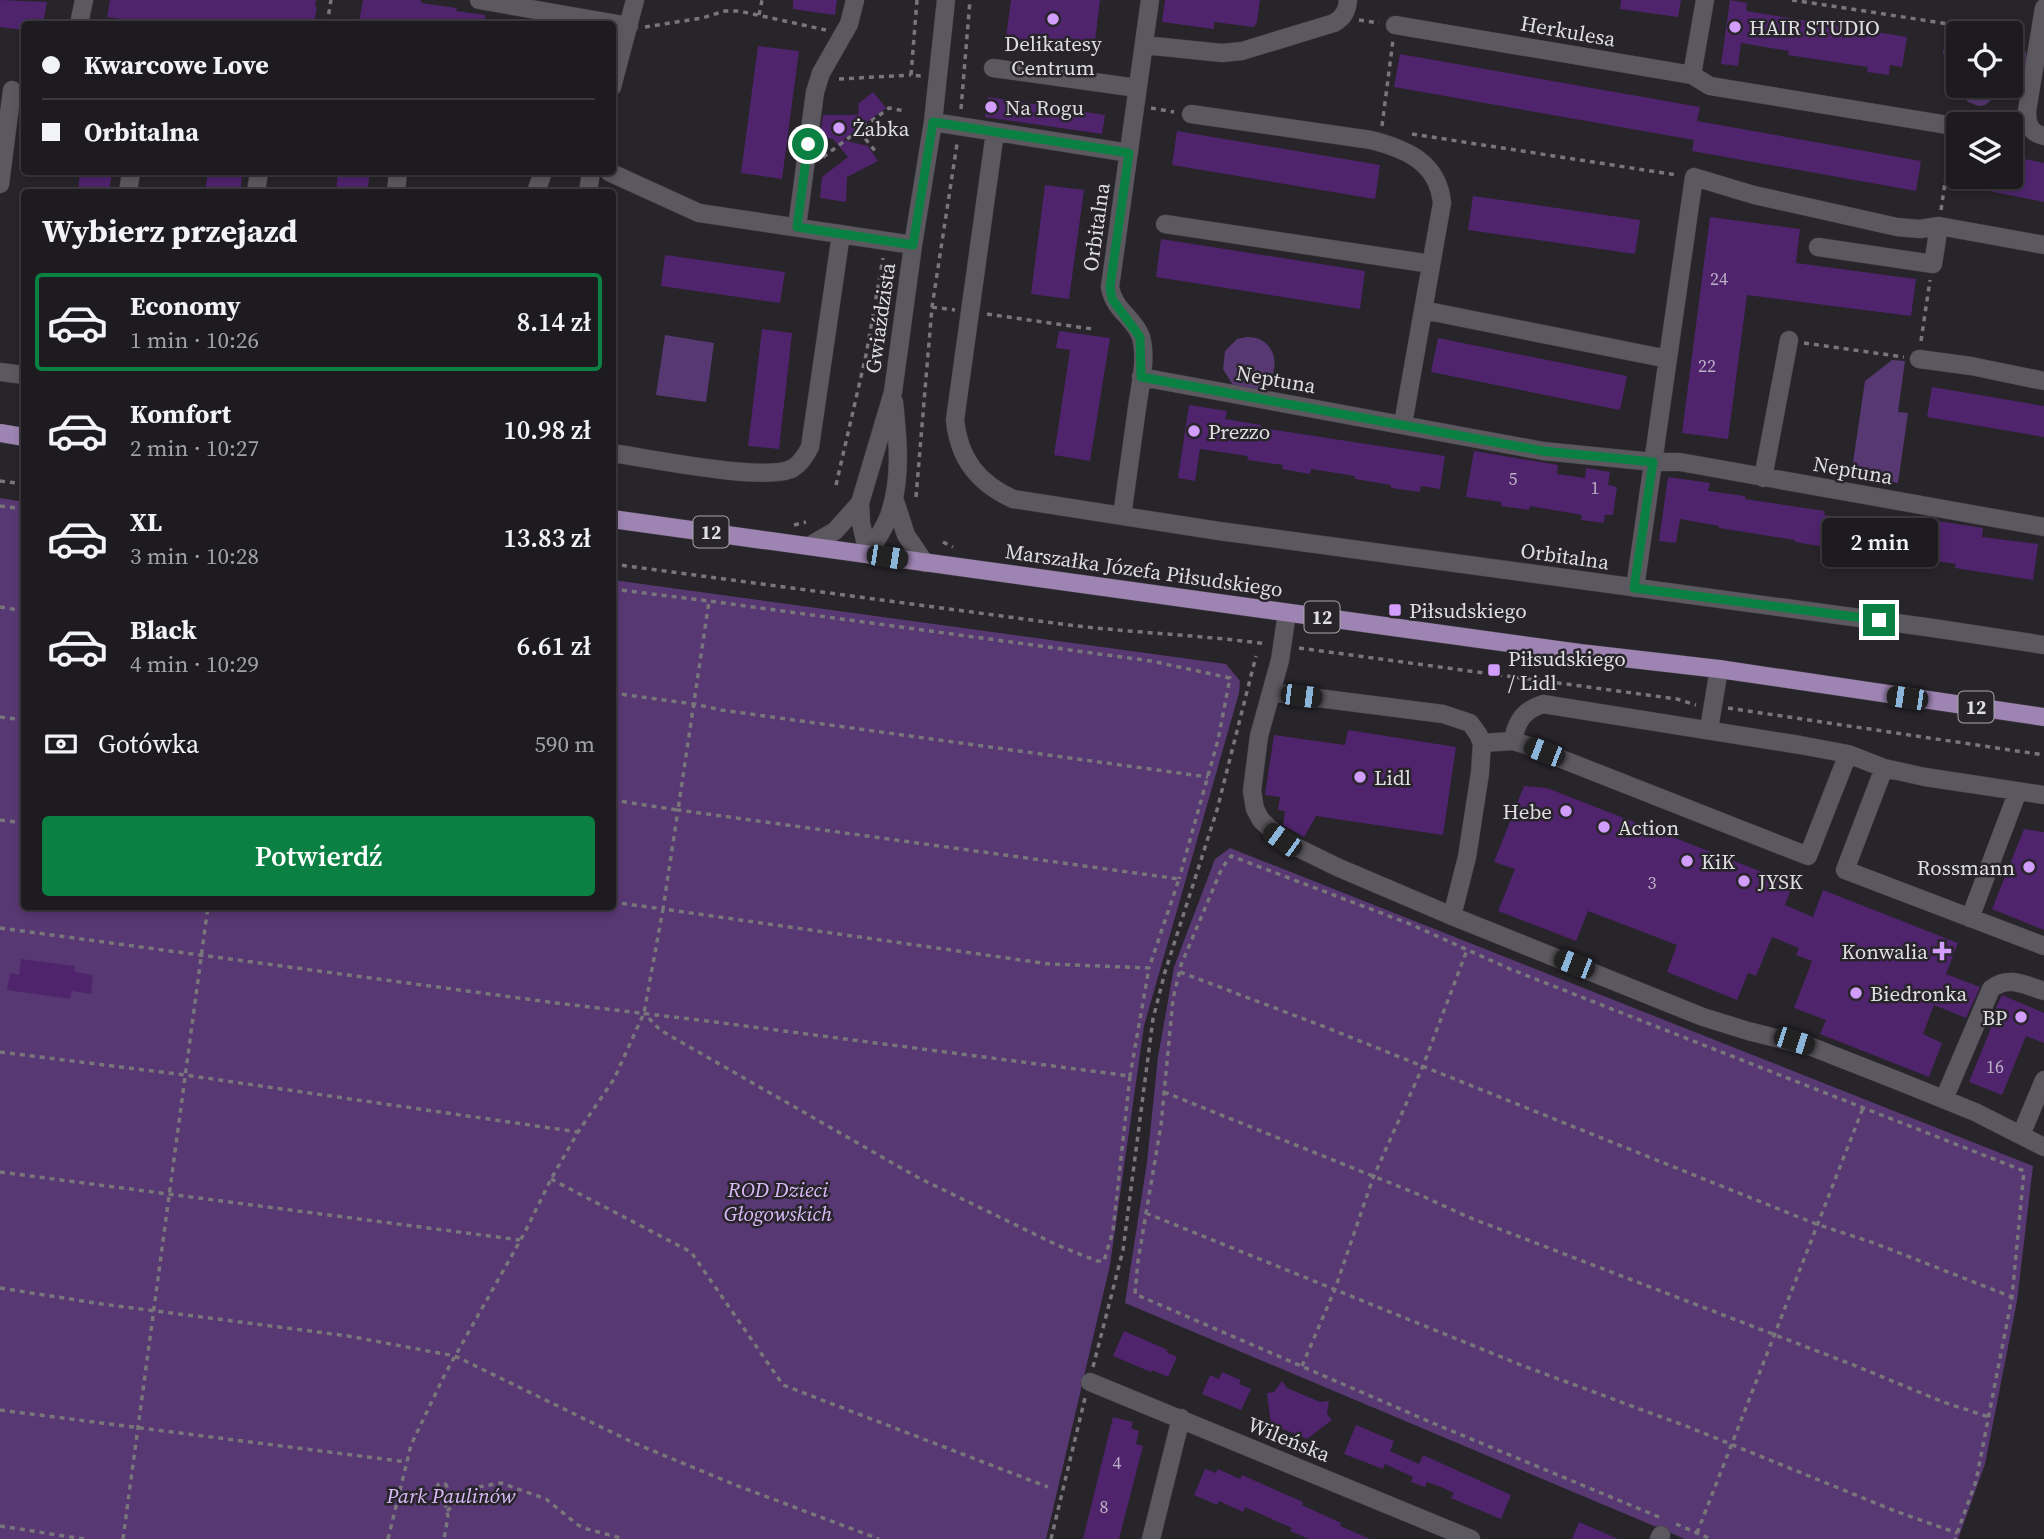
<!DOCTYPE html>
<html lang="pl">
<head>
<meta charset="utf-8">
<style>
  body { margin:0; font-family:"Source Serif 4",serif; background:#2a282d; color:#f1f3f6; height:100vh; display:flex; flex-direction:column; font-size:26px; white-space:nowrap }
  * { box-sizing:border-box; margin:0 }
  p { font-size:23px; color:#a0a1a5 }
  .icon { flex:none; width:38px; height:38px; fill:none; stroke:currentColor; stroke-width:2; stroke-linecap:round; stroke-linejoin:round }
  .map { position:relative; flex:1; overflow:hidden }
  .details { position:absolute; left:21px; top:189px; width:595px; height:721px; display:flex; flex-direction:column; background:#1d1b20; border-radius:7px; box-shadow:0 4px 10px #0003,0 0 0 2px #3b393e }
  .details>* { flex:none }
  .banner { position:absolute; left:21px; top:21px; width:595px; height:154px; border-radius:7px; box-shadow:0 4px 10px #0003,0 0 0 2px #3b393e; display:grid; align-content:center; height:154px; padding:0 21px; background:#1d1b20 }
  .controls { position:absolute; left:1946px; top:21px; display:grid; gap:14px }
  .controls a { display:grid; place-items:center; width:77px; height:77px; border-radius:7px; background:#1d1b20; box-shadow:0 4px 10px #0003,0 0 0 2px #3b393e; font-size:35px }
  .end { position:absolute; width:32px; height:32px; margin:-16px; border:9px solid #0b8043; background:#fff; box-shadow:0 0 0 4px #fff }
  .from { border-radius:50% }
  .bubble { position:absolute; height:49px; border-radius:7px; background:#1d1b20; box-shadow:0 4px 10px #0003,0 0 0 2px #3b393e; font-size:23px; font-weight:600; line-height:49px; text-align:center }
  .car { position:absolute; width:21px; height:42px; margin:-21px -10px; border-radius:9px; box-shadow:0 0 5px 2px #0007; background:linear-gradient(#222 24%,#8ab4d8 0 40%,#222 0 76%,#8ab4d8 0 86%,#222 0) }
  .banner b { display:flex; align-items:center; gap:24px; height:66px; font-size:26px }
  .banner b+b { border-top:2px solid #3b393e }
  .banner i { width:18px; height:18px; background:#f1f3f6 }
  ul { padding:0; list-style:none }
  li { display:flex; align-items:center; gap:21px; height:98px; margin:0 14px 10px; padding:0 7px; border:4px solid transparent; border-radius:7px }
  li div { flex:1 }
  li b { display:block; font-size:26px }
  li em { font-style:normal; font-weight:600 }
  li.current { border-color:#0b8043 }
  li>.icon { width:63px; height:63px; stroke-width:1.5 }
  h2 { padding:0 21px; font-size:32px; line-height:84px }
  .pay { display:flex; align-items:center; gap:18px; height:77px; padding:0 21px; font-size:26px }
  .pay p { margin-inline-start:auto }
  .cta { display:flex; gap:14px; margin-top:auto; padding:14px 21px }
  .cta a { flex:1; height:80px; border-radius:7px; background:#0b8043; color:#fff; font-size:28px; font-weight:600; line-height:80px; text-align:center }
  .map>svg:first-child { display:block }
  .green { fill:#583872 }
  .building { fill:#4f246d }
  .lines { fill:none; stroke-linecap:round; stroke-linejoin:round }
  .minor-casing { stroke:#423f44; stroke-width:19 }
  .major-casing { stroke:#423f44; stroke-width:19 }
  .path { stroke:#78767b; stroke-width:3.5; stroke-dasharray:5 5; stroke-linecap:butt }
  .minor { stroke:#5c585f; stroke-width:18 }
  .major { stroke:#9d84b2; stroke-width:18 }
  .route { stroke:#0b8043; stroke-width:9 }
  .poi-dot { fill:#d29dfd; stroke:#27242a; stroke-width:2.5 }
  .labels { text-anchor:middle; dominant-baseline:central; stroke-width:5; stroke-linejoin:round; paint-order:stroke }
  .number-label { font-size:18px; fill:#bbb0c4 }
  .shield { fill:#27242a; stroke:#a8a6aa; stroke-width:2 }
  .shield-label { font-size:19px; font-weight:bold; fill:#dfdee1 }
  .poi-label { font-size:21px; fill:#dfdee1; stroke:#27242a; text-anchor:start }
  .street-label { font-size:21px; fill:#dfdee1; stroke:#27242a }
  .park-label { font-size:21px; font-style:italic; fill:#dbbaf9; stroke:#27242a }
</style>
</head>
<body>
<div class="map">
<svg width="2044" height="1539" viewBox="0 0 2044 1539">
  <rect width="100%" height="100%" fill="#27242a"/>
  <path class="green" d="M1956,32L1965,33H1958V86H2009L1985,105L1979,106L1968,102L1961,94L1943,53L1947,36Z
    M2011,40L2023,46C2032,63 2024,73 2011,84Z
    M665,335L714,343L706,402L656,395Z
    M1246,337C1280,336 1283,377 1258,394L1234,387L1223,369L1225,351L1237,339Z
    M1892,360L1905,361L1898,412L1908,413L1898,483L1851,476L1865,381Z
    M0,498L24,502V906H612L613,580L1226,664L1240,681L1239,693L1144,1026L1110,1265L1046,1539H0Z
    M1230,848L2033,1166L2017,1301L1985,1464L1958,1539H1685L1125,1303L1147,1162L1158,1057L1174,967L1215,859Z"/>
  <path class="building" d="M0,0L47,2L43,24H24V30L0,27Z
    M110,0H316L315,7H317L314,24H160L107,17Z
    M363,0H421V3L457,8L456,11L485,15V24H373L359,22Z
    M793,0H837L835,15L793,9Z
    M1011,0H1100L1094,49L1006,37Z
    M1165,0H1260L1257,22L1254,27L1214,22V29L1162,22Z
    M1621,0H1681L1678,17L1620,9Z
    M1730,0L1747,3L1746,11L1907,37L1902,67L1890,65L1889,75L1867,72L1868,67L1788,55L1789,51L1741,43L1738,66L1721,64Z
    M758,46L799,51L782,179L741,173Z
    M1400,54L1700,107L1697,121L1921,161L1916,191L1692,151L1694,140L1394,87Z
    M873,92L886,108L843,140L868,146L878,161L847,177L846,202L820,198L822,177L848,157L833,139L820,137L823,115H858L859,103Z
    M988,97L1105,115L1102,134L985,117Z
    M1177,131L1380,165L1375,199L1172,165Z
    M2011,156L2044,163V202L1989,191L1992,177H2011Z
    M80,172H112L109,192H78Z
    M208,172L242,177L240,192H205Z
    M338,172H370L367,192H336Z
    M1045,185L1084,190L1069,299L1031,294Z
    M1473,196L1640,220L1635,254L1468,230Z
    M1710,217L1800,229L1796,263L1916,279L1911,316L1747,295L1728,439L1682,433Z
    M1161,239L1365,271L1360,309L1156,277Z
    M665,255L785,272L780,303L661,286Z
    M762,329L792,333L779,449L748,446Z
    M1059,331L1110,338L1090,461L1054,455L1070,350L1056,348Z
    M1438,338L1627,376L1620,410L1431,372Z
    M1932,387L2044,406V437L1927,417Z
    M1189,405L1227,411L1225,419L1261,425V428L1445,456L1440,489L1421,486L1420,492L1391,488V485L1355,479V476L1311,469L1310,474L1282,469L1283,465L1247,460L1248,456L1200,449L1195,481L1178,478Z
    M1474,451L1558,465L1557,474L1585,478L1586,468L1610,472L1608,485L1617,487L1613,515H1605L1604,523L1581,520L1582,515L1530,506L1529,510L1501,506V502L1466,497Z
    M1668,477L1710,483L1708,491L1745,496V499L1825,511L1824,515L1937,530L1938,521L1983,528L1982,537L2038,544L2033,580L1955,568L1956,564L1917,558V561L1899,559V561L1874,557V555L1795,542V540L1719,528V526L1680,519L1676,543L1659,541Z
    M1348,730L1456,747L1443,835L1316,816L1304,837L1283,825L1285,811L1278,810L1280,797L1265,795L1274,735L1345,745Z
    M1524,786L1547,788L1793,884L1785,905L1813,917L1823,890L1958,943L1946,974L1980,987L1966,1018L1934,1005L1923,1034L1942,1043L1929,1077L1820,1034L1826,1020L1794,1008L1812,961L1796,955L1799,948L1772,937L1756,976L1748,973L1737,1000L1667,972L1677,945L1588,911L1576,941L1498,911L1515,869L1494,862Z
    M2024,829L2044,832V930L1992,909Z
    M21,959L75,966V972L93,975L91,994L72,991L70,999L7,990L10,973L19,975Z
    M2002,995L2044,1013V1043L2026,1036L2002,1095L1969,1082L1991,1028L1987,1027Z
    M1124,1331L1168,1350L1166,1352L1177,1357L1168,1377L1152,1370L1151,1372L1113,1356Z
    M1222,1372L1241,1380L1239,1384L1251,1389L1241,1410L1202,1394L1210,1375L1219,1379Z
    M1282,1381L1287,1388L1320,1402L1329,1401L1327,1414L1332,1420L1307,1439L1271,1424L1267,1393L1274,1392Z
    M1113,1417L1133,1422L1131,1428L1139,1431L1136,1444L1143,1446L1137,1469L1119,1539H1083Z
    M1356,1425L1394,1441L1390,1451L1419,1464L1423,1455L1511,1495L1501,1519L1451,1498L1454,1493L1441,1487L1427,1482L1425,1487L1411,1482L1413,1477L1385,1464L1383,1469L1344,1454Z
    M1205,1469L1216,1473L1218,1469L1240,1479L1242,1475L1303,1502L1302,1505L1341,1523L1340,1526L1370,1539H1309L1290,1531L1292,1528L1245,1507L1243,1512L1219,1501L1217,1505L1194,1495Z
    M1579,1522L1618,1539H1572Z"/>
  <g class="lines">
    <defs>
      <path id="minor" d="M479,0L629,26
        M2044,8L2027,111C2027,124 2030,133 2044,136
        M79,24L84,0
        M1395,25L1692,75L1705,0
        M1144,45L1222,53L1242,51L1334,23C1344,17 1347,11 1348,0
        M993,68L1137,88
        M1692,75L1710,86L1954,126
        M612,87L635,0
        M1191,114L1371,140C1406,149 1438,162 1442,203L1403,424
        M933,122L1129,153
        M995,132L955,420C959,459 978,483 1013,499L1219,531L1933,628L2044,645
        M609,172L699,213L913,245
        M0,184L12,90
        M128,192L131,172
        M256,192L259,172
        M396,192L398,172
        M536,192L543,172
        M588,192L591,172
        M1165,224L1431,264
        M797,227L815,92L821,73L849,24L855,0
        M1818,247L1933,264L1939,226
        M1423,310L1668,359
        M1919,359L1971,366L2044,381
        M0,372L24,375
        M1141,377L1543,451L1653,462H1680L2044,527
        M612,453C647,458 768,483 793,468C801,463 806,455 810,447L841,234
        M1763,478L1789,340
        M894,498L906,535L925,563
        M1122,516C1127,480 1132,444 1137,408C1140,386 1147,359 1141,337C1134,317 1114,311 1110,287L1150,0
        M809,546L835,531L860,503
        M868,554L861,523L860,503L893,392L913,245L933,122L946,0
        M868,554C875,542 884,529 889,516C902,479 898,440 894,402
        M1635,588L1694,177L1754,195L1897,227L1920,229L1939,226L2044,245
        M1287,613L1280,660L1259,736L1252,791L1255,809L1261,820L1282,840L1337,867L1452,916L1703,1017L1748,1031L1812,1047L1896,1080L1975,1112L2044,1147
        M1271,692L1443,714L1470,723L1478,734L1482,743L1480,773L1467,857L1452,916
        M1709,729L1719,669
        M1513,741C1516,721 1524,710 1543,704L1800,745L1848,754L1884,768L1925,777L2044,795
        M1482,743L1513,741L1526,745L1808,856L1848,754
        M1884,768L1845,870L2044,946
        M1970,918L2018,791
        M1944,1099L1991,989C2008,975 2025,985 2044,991
        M2021,1135L2044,1080
        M1090,1382L1471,1539
        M1151,1539L1181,1418
        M1659,1539L1661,1535"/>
      <path id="major" d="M0,433L24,437
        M612,519L1580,653L1719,669L2044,717"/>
    </defs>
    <use href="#minor" class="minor-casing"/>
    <use href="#major" class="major-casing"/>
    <path class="path" d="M917,0L911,75L922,76
      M1792,0L2021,35
      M759,15L762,0
      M1359,20L1379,23
      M327,24L331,0
      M645,27L702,18L725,11H739L826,30
      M839,79L911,75
      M1151,108L1174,112
      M961,109L970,0
      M1382,126L1393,40
      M859,131L876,152
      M1412,134L1677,175
      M823,157L889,108L905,111
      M1941,210L1951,142
      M932,307L955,310
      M987,314L1092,329
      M1921,341L1930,280
      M1804,343L1904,357
      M0,481L24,484
      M836,485L866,355L883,258
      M916,497L932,307L957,144
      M0,506L24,509
      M794,525L806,522
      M943,542L953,547
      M612,564L1069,625C1135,633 1201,635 1267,644
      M612,589L709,601
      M0,607L24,611
      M1299,648L1677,699L1696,705
      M612,693L694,704L721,710L1208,777
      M1728,708L2044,755
      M0,717L24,720
      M612,800L678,810L709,601L1151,661L1230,678L1218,740L1179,879
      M0,820L24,823
      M612,902L663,909L678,810L1179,879L1149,968
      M0,928L556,1003L707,1021L1130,1076L1113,1231L1104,1261H1097L1057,1245L917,1177L660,1030L644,1013
      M1180,972L1325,1027L1816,1224L1874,1243L2012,1297
      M0,1052L185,1075L578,1132
      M1164,1092L1420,1195L1468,1217L1856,1366L1943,1402L1989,1417
      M0,1172L520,1240
      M551,1179L691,1252L783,1385L1048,1487
      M1146,1213L1521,1365L1691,1428L1895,1511L1957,1533
      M0,1288L102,1304L348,1336L455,1356L634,1443L738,1486L879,1539
      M1302,1366L1335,1289L1373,1178L1423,1066L1467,950
      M1093,1367L1123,1250L1153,1019L1165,972L1217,810L1256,656
      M0,1410L407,1462
      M437 1488a5 5 0 1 1 10 0a5 5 0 1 1-10 0Z
      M443,1493L448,1517L444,1539
      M447,1511L466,1494L478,1487L501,1483L546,1499L578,1525L587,1529L624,1539
      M1659,1517L1435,1424L1135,1294L1138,1261L1161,1125L1173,999L1181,965L1222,868L1231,856L1410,924L1510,969L2024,1171L2012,1297L1976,1481L1955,1539
      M1676,1524L1711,1539
      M0,1526L84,1539
      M1697,1533L1863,1108
      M123,1539L208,906
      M388,1539L411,1445L445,1374L525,1232L551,1179L578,1132L614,1079L644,1013L663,909L1049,964L1149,968L1130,1076
      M1051,1539L1085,1398"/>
    <use href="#minor" class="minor"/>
    <use href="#major" class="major"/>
  </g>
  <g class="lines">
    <path class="route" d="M808,144L797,227L913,245L933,122L1129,153L1110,287L1112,299L1140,337L1141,377L1543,451L1653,462L1634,588L1879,620"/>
  </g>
  <g class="poi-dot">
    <circle cx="1053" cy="19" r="7"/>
    <circle cx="1735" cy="27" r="7"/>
    <circle cx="991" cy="107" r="7"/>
    <circle cx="839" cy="128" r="7"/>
    <circle cx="1194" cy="431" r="7"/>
    <rect x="1388" y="603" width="14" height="14" rx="3.5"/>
    <rect x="1487" y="663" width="14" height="14" rx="3.5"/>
    <circle cx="1360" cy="777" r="7"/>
    <circle cx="1566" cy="811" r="7"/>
    <circle cx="1604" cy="827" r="7"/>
    <circle cx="1687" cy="861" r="7"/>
    <circle cx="2029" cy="867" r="7"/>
    <circle cx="1744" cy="881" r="7"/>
    <path d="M1938.5 940.5h7v7h7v7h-7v7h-7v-7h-7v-7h7z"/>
    <circle cx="1856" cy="993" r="7"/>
    <circle cx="2021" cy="1017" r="7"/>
  </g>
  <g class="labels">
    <g class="number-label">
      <text x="1719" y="278">24</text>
      <text x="1707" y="365">22</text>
      <text x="1513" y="478">5</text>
      <text x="1595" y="487">1</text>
      <text x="1652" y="882">3</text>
      <text x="1995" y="1066">16</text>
      <text x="1117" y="1462">4</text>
      <text x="1104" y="1506">8</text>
    </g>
    <g class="shield">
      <rect x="693.5" y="516.5" width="35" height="31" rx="5"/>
      <rect x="1304.5" y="601.5" width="35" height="31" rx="5"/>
      <rect x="1958.5" y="691.5" width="35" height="31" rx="5"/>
    </g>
    <g class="shield-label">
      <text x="711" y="532">12</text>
      <text x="1322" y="617">12</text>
      <text x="1976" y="707">12</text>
    </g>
    <g class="poi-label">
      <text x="1749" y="27">HAIR STUDIO</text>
      <text x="1053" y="43" text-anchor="middle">Delikatesy<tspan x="1053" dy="24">Centrum</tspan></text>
      <text x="1005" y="107">Na Rogu</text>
      <text x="853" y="128">Żabka</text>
      <text x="1208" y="431">Prezzo</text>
      <text x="1409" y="610">Piłsudskiego</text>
      <text x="1508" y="658">Piłsudskiego<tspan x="1508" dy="24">/ Lidl</tspan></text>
      <text x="1374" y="777">Lidl</text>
      <text x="1552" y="811" text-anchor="end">Hebe</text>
      <text x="1618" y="827">Action</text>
      <text x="1701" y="861">KiK</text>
      <text x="2015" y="867" text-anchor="end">Rossmann</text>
      <text x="1758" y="881">JYSK</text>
      <text x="1928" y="951" text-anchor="end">Konwalia</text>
      <text x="1870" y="993">Biedronka</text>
      <text x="2007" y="1017" text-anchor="end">BP</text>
    </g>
    <g class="street-label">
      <text transform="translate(1568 31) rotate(10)">Herkulesa</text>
      <text transform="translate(1096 227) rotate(-82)">Orbitalna</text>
      <text transform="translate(880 318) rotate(-82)">Gwiaździsta</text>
      <text transform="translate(1276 379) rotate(10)">Neptuna</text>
      <text transform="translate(1853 470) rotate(10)">Neptuna</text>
      <text transform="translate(1565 556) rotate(8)">Orbitalna</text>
      <text transform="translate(1144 570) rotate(8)">Marszałka Józefa Piłsudskiego</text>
      <text transform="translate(1289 1439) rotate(22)">Wileńska</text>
    </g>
    <g class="park-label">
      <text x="778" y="1189">ROD Dzieci<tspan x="778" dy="24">Głogowskich</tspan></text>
      <text x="451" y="1495">Park Paulinów</text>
    </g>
  </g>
</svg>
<div class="controls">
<a><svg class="icon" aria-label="locate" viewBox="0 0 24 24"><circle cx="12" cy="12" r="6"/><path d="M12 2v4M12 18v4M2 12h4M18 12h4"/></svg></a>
<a><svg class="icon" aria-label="layers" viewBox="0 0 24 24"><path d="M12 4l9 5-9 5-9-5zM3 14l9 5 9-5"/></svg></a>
</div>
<i class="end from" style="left:808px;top:144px"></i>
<i class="end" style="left:1879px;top:620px"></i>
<div class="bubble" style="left:1822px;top:518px;width:116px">2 min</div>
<i class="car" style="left:887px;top:557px;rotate:99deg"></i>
<i class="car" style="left:1301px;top:696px;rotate:97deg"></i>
<i class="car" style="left:1907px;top:698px;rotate:278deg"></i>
<i class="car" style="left:1544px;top:752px;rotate:291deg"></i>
<i class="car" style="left:1282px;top:840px;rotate:306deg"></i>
<i class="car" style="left:1574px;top:964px;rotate:291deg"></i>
<i class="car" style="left:1794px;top:1041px;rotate:108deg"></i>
<div class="banner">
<b><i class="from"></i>Kwarcowe Love</b>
<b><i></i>Orbitalna</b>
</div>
<section class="details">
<h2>Wybierz przejazd</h2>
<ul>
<li class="current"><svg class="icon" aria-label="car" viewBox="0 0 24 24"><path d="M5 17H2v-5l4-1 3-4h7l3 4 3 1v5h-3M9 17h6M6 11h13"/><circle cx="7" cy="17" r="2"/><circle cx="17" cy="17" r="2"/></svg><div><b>Economy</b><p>1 min · 10:26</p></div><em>8.14 zł</em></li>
<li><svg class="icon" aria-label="car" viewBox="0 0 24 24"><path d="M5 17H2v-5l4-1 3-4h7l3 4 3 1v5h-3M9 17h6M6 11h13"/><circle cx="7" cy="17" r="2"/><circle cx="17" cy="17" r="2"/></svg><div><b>Komfort</b><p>2 min · 10:27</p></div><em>10.98 zł</em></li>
<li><svg class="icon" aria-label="car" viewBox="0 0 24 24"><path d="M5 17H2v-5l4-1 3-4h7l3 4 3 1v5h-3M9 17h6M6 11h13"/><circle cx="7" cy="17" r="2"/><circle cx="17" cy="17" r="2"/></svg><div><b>XL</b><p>3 min · 10:28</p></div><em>13.83 zł</em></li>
<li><svg class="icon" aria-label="car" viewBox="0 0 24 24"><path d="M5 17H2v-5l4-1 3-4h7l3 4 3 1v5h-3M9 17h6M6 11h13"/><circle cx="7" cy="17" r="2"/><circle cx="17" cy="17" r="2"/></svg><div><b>Black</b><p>4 min · 10:29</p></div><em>6.61 zł</em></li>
</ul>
<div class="pay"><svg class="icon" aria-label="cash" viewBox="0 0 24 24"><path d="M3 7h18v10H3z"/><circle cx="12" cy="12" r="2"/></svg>Gotówka<p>590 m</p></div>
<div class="cta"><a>Potwierdź</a></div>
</section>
</div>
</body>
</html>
